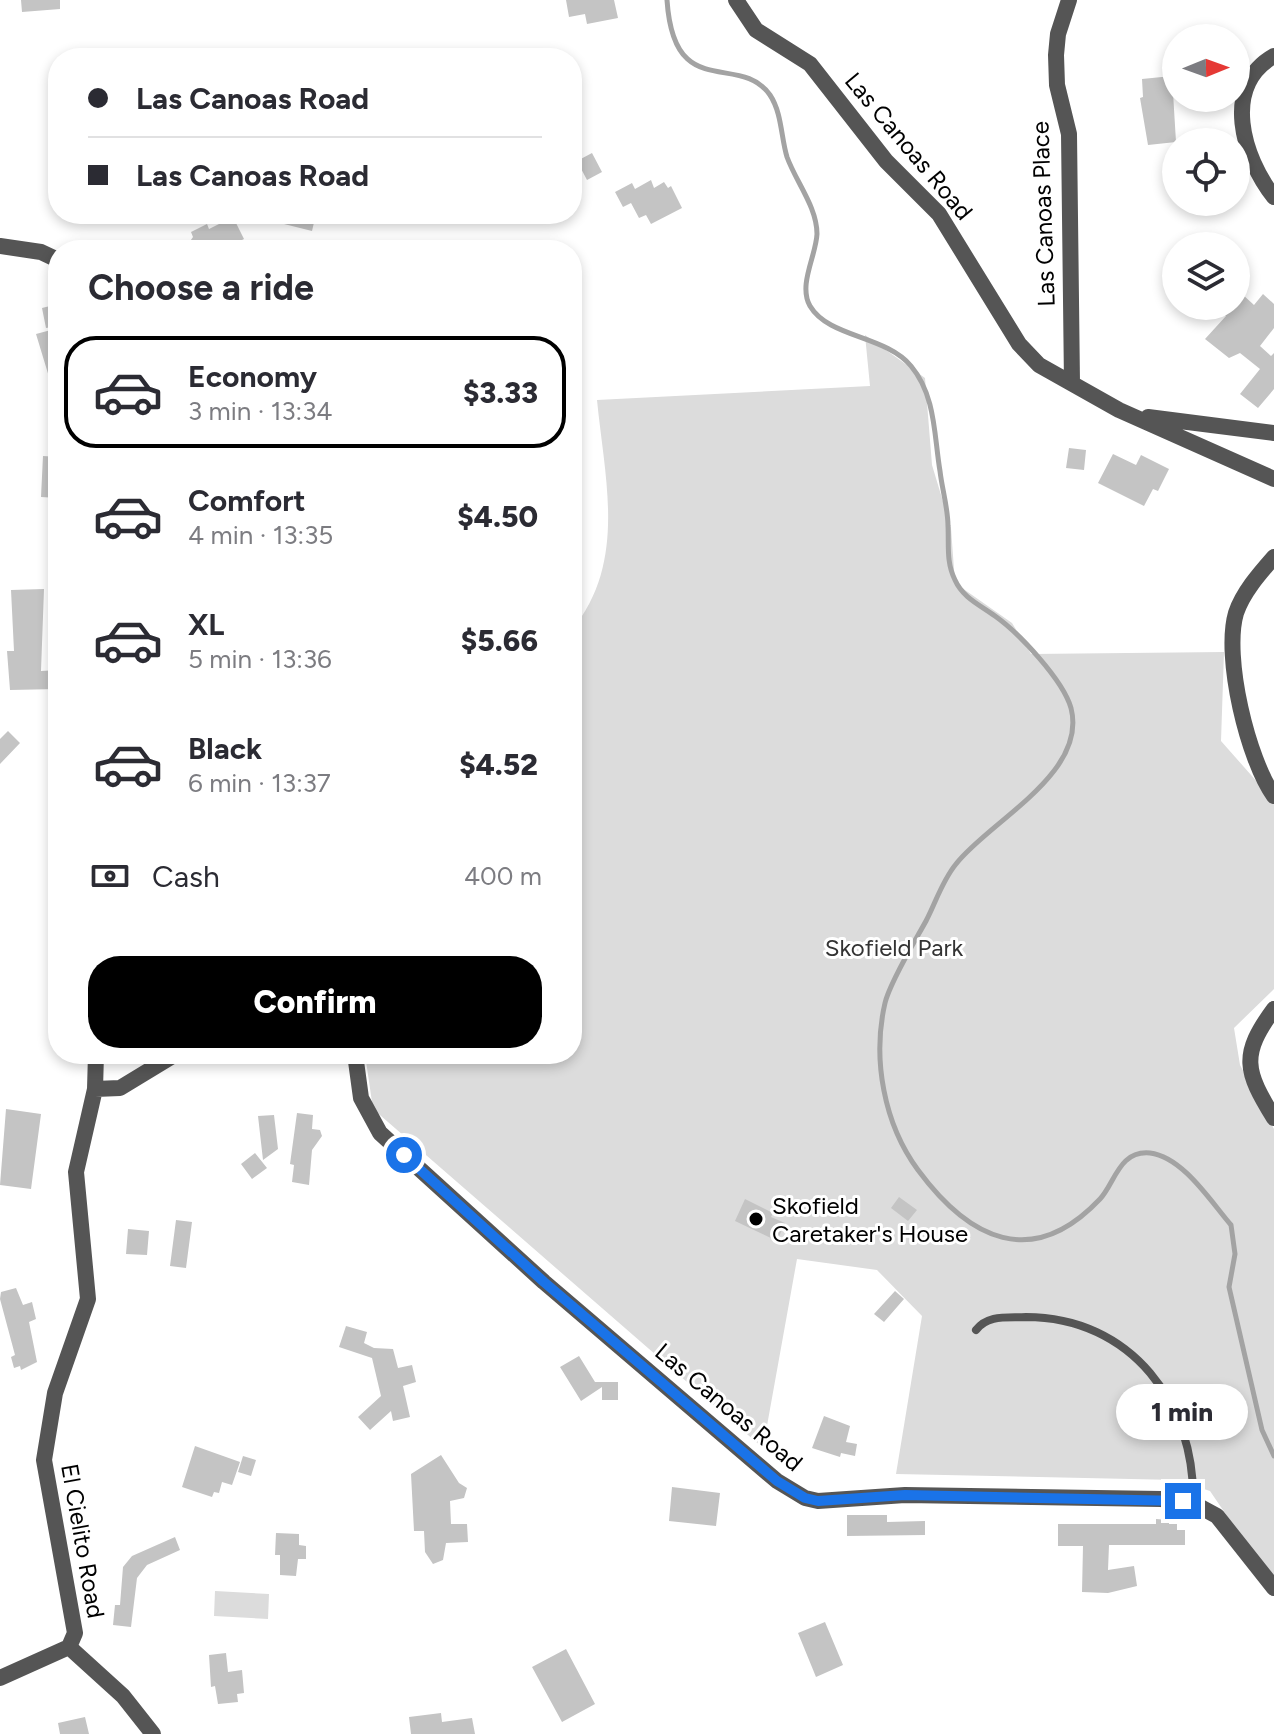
<!DOCTYPE html>
<html lang="en">
<head>
<meta charset="utf-8">
<style>
  body { margin:0; font-family:Figtree,sans-serif; background:#f2f2f3; color:#2b2b33; height:100vh; display:flex; flex-direction:column; font-size:30px; white-space:nowrap }
  * { box-sizing:border-box; margin:0 }
  p { font-size:26px; color:#7c7c81 }
  .icon { flex:none; width:44px; height:44px; fill:none; stroke:currentColor; stroke-width:2; stroke-linecap:round; stroke-linejoin:round }
  .map { position:relative; flex:1; overflow:hidden }
  .panel { position:absolute; left:48px; top:240px; width:534px; height:824px; display:flex; flex-direction:column; background:#fff; border-radius:32px; box-shadow:0 4px 12px #0003 }
  .panel>* { flex:none }
  .guide { position:absolute; left:48px; top:48px; width:534px; height:176px; border-radius:32px; box-shadow:0 4px 12px #0003; display:grid; align-content:center; height:176px; padding:0 40px; background:#fff }
  .needle { width:52px; rotate:89deg }
  .fabs { position:absolute; left:1162px; top:24px; display:grid; gap:16px }
  .fabs a { display:grid; place-items:center; width:88px; height:88px; border-radius:50%; background:#fff; box-shadow:0 4px 12px #0003; font-size:40px }
  .end { position:absolute; width:36px; height:36px; margin:-18px; border:10px solid #1a73e8; background:#fff; box-shadow:0 0 0 4px #fff }
  .from { border-radius:50% }
  .bubble { position:absolute; height:56px; border-radius:28px; background:#fff; box-shadow:0 4px 12px #0003; font-size:26px; font-weight:800; line-height:56px; text-align:center }
  .guide b { display:flex; align-items:center; gap:28px; height:76px; font-size:30px }
  .guide b+b { border-top:2px solid #e1e1e2 }
  .guide i { width:20px; height:20px; background:#2b2b33 }
  ul { padding:0; list-style:none }
  li { display:flex; align-items:center; gap:24px; height:112px; margin:0 16px 12px; padding:0 24px; border:4px solid transparent; border-radius:32px }
  li div { flex:1 }
  li b { display:block; font-size:30px }
  li em { font-style:normal; font-weight:800 }
  li.on { border-color:#000 }
  li>.icon { width:72px; height:72px; stroke-width:1.5 }
  h2 { padding:0 40px; font-size:36px; line-height:96px }
  .pay { display:flex; align-items:center; gap:20px; height:88px; padding:0 40px; font-size:30px }
  .pay p { margin-inline-start:auto }
  .primary-button { display:flex; gap:16px; margin-top:auto; padding:16px 40px }
  .primary-button a { flex:1; height:92px; border-radius:32px; background:#000; color:#fff; font-size:32px; font-weight:800; line-height:92px; text-align:center }
  .map>svg:first-child { display:block }
  .green { fill:#dcdcdc }
  .lines { fill:none; stroke-linecap:round; stroke-linejoin:round }
  .stream { stroke:#a3a3a3; stroke-width:5 }
  .building { fill:#c4c4c4 }
  .service { stroke:#555; stroke-width:8 }
  .minor { stroke:#555; stroke-width:16 }
  .route { stroke:#1a73e8; stroke-width:10 }
  .poi-dot { fill:#000; stroke:#fff; stroke-width:3 }
  .labels { text-anchor:middle; dominant-baseline:central; stroke-width:6; stroke-linejoin:round; paint-order:stroke }
  .street-label { font-size:24px; fill:#000; stroke:#fff }
  .park-label { font-size:24px; fill:#333; stroke:#fff }
  .poi-label { font-size:24px; fill:#000; stroke:#fff; text-anchor:start }
</style>
</head>
<body>
<div class="map">
<svg width="1274" height="1734" viewBox="0 0 1274 1734">
  <rect width="100%" height="100%" fill="#fff"/>
  <path class="green" d="M865,335L925,378L932,465L951,528L955,583L1012,623L1031,654L1224,652L1221,741L1274,801V989L1234,1028L1240,1065L1274,1129V1585L1210,1491L1177,1480L896,1474L922,1316L877,1270L797,1259L763,1448L373,1109L365,1054H572V630C627,562 605,481 597,400L870,386Z
    M215,1591L269,1594L268,1619L214,1616Z"/>
  <g class="lines">
    <path class="stream" d="M667,0C674,104 739,51 770,95C782,113 781,138 787,157C796,182 817,207 817,234C816,256 798,285 810,306C829,338 885,335 911,366C936,396 934,436 940,471C942,489 948,508 948,526C949,545 946,562 955,580C963,598 980,605 995,616C1019,633 1063,680 1071,708C1088,774 988,822 956,864C942,881 936,902 926,921C915,941 890,982 885,1003C872,1059 884,1124 918,1170C969,1239 1032,1271 1100,1199C1115,1183 1119,1150 1150,1153C1183,1157 1211,1202 1231,1225L1235,1254L1229,1287L1262,1430L1274,1456"/>
  </g>
  <path class="building" d="M21,0H60V9L22,12Z
    M566,0H614L618,18L587,24L585,14L569,17Z
    M1172,76L1176,142L1148,145L1140,98L1143,97L1142,79Z
    M592,153L602,172L587,180L577,161Z
    M651,180L654,188L664,182L668,188L671,186L682,208L651,224L646,215L639,218L631,203L623,207L615,192L632,183L635,189Z
    M286,214H316L312,231L284,224Z
    M233,217L244,239L222,250H184L193,237L191,232L207,224L209,229Z
    M1242,294L1254,305L1263,294L1274,304V328L1260,346L1271,356L1274,353V389L1258,408L1240,394L1260,369L1240,353L1229,358L1205,339L1226,316L1215,306H1236Z
    M58,304V326L46,328L42,308Z
    M51,330L58,357V389L53,390L36,334Z
    M1069,448L1086,450L1084,470L1066,468Z
    M1113,454L1136,465L1141,455L1169,469L1158,491L1153,489L1144,506L1098,483Z
    M43,456L58,457V498L41,497Z
    M44,589L41,671L58,670V689L10,690L7,651H14L11,590Z
    M8,731L20,743L0,764V739Z
    M6,1109L41,1114L31,1189L0,1185Z
    M297,1113L313,1115L312,1129L320,1130L322,1136L312,1150L309,1185L292,1182L294,1165L290,1164Z
    M274,1115L278,1149L263,1160L258,1116Z
    M255,1153L267,1168L252,1179L241,1164Z
    M899,1197L917,1210L908,1221L891,1208Z
    M745,1199L773,1213L771,1217L785,1223L777,1241L735,1221Z
    M176,1220L192,1222L186,1268L170,1266Z
    M128,1229L149,1231L147,1255L126,1254Z
    M16,1288L23,1305L32,1302L36,1319L29,1322L37,1362L21,1370L20,1366L14,1368L11,1357L15,1355L0,1299L1,1292Z
    M895,1291L904,1299L884,1322L874,1314Z
    M346,1326L367,1332L364,1343L374,1348L393,1349L398,1368L412,1365L416,1382L403,1386L410,1417L393,1421L391,1411L370,1430L358,1417L381,1396L372,1358L339,1347Z
    M579,1356L595,1382H618V1400H602V1387L581,1401L560,1367Z
    M824,1416L850,1426L846,1442L857,1444L855,1456L841,1453L840,1457L812,1448Z
    M195,1446L240,1462L232,1485L222,1482L219,1493L214,1492L212,1497L182,1487Z
    M441,1455L459,1483L467,1488L464,1498L450,1501L451,1524H467L468,1542L446,1543L443,1560L433,1564L425,1552L424,1531H414L411,1474Z
    M243,1456L256,1460L251,1476L238,1472Z
    M672,1487L720,1493L716,1526L669,1521Z
    M847,1515H887V1522L925,1521V1535L847,1536Z
    M1156,1519L1169,1520V1524H1177V1530H1185V1545H1109L1108,1570L1134,1566L1137,1586L1108,1593L1082,1592L1083,1546H1058V1524H1156Z
    M276,1533L299,1534V1545L306,1546V1559H298L296,1576L280,1575V1555H275Z
    M175,1537L180,1550L147,1565L137,1578L131,1627L113,1625L115,1605H120L123,1567L132,1556Z
    M825,1622L843,1665L816,1677L798,1633Z
    M566,1649L595,1704L562,1722L532,1667Z
    M226,1653L228,1672L242,1670L244,1693L237,1694L238,1702L218,1704L215,1686L211,1687L209,1655Z
    M441,1713L442,1722L472,1718L475,1734H411L409,1717Z
    M85,1717L89,1734H60L58,1723Z"/>
  <g class="lines">
    <path class="service" d="M976,1330C988,1314 1008,1318 1026,1317C1131,1317 1196,1404 1193,1503"/>
    <path class="minor" d="M736,0L756,30L810,64L886,161L939,214L1019,344L1039,365L1119,410L1274,479
      M1069,0L1058,34L1056,55L1057,85L1069,134L1072,383
      M1274,56C1221,86 1243,158 1274,197
      M0,246L41,252L58,260
      M1148,417L1274,433
      M1274,557C1260,573 1243,592 1236,613C1223,657 1248,760 1274,796
      M1274,1009C1240,1055 1245,1071 1274,1118
      M355,1054L361,1098L380,1133L544,1282L777,1481L805,1498L818,1501L905,1495L1161,1499L1193,1503L1217,1516L1274,1588
      M95,1089L120,1088L176,1054
      M69,1647L123,1696L153,1734
      M0,1678L69,1647L75,1633L44,1460L55,1393L88,1299L76,1172L95,1089L96,1054"/>
  </g>
  <g class="lines">
    <path class="route" d="M404,1155L544,1282L777,1481L805,1498L818,1501L905,1495L1183,1501"/>
  </g>
  <circle class="poi-dot" cx="756" cy="1219" r="8"/>
  <g class="labels">
    <g class="street-label">
      <text transform="translate(909 146) rotate(50)">Las Canoas Road</text>
      <text transform="translate(1043 214) rotate(-92)">Las Canoas Place</text>
      <text transform="translate(729 1407) rotate(40)">Las Canoas Road</text>
      <text transform="translate(83 1541) rotate(80)">El Cielito Road</text>
    </g>
    <g class="park-label">
      <text x="894" y="947">Skofield Park</text>
    </g>
    <g class="poi-label">
      <text x="772" y="1205">Skofield<tspan x="772" dy="28">Caretaker's House</tspan></text>
    </g>
  </g>
</svg>
<div class="fabs">
<a><svg class="needle" viewBox="-14 -14 28 28"><path d="M0-13l5 13h-10z" fill="#e53935"/><path d="M0 13l5-13h-10z" fill="#7c7c81"/></svg></a>
<a><svg class="icon" aria-label="locate" viewBox="0 0 24 24"><circle cx="12" cy="12" r="6"/><path d="M12 2v4M12 18v4M2 12h4M18 12h4"/></svg></a>
<a><svg class="icon" aria-label="layers" viewBox="0 0 24 24"><path d="M12 4l9 5-9 5-9-5zM3 14l9 5 9-5"/></svg></a>
</div>
<i class="end from" style="left:404px;top:1155px"></i>
<i class="end" style="left:1183px;top:1501px"></i>
<div class="bubble" style="left:1116px;top:1384px;width:132px">1 min</div>
<div class="guide">
<b><i class="from"></i>Las Canoas Road</b>
<b><i></i>Las Canoas Road</b>
</div>
<section class="panel">
<h2>Choose a ride</h2>
<ul>
<li class="on"><svg class="icon" aria-label="car" viewBox="0 0 24 24"><path d="M5 17H2v-5l4-1 3-4h7l3 4 3 1v5h-3M9 17h6M6 11h13"/><circle cx="7" cy="17" r="2"/><circle cx="17" cy="17" r="2"/></svg><div><b>Economy</b><p>3 min · 13:34</p></div><em>$3.33</em></li>
<li><svg class="icon" aria-label="car" viewBox="0 0 24 24"><path d="M5 17H2v-5l4-1 3-4h7l3 4 3 1v5h-3M9 17h6M6 11h13"/><circle cx="7" cy="17" r="2"/><circle cx="17" cy="17" r="2"/></svg><div><b>Comfort</b><p>4 min · 13:35</p></div><em>$4.50</em></li>
<li><svg class="icon" aria-label="car" viewBox="0 0 24 24"><path d="M5 17H2v-5l4-1 3-4h7l3 4 3 1v5h-3M9 17h6M6 11h13"/><circle cx="7" cy="17" r="2"/><circle cx="17" cy="17" r="2"/></svg><div><b>XL</b><p>5 min · 13:36</p></div><em>$5.66</em></li>
<li><svg class="icon" aria-label="car" viewBox="0 0 24 24"><path d="M5 17H2v-5l4-1 3-4h7l3 4 3 1v5h-3M9 17h6M6 11h13"/><circle cx="7" cy="17" r="2"/><circle cx="17" cy="17" r="2"/></svg><div><b>Black</b><p>6 min · 13:37</p></div><em>$4.52</em></li>
</ul>
<div class="pay"><svg class="icon" aria-label="cash" viewBox="0 0 24 24"><path d="M3 7h18v10H3z"/><circle cx="12" cy="12" r="2"/></svg>Cash<p>400 m</p></div>
<div class="primary-button"><a>Confirm</a></div>
</section>
</div>
</body>
</html>
